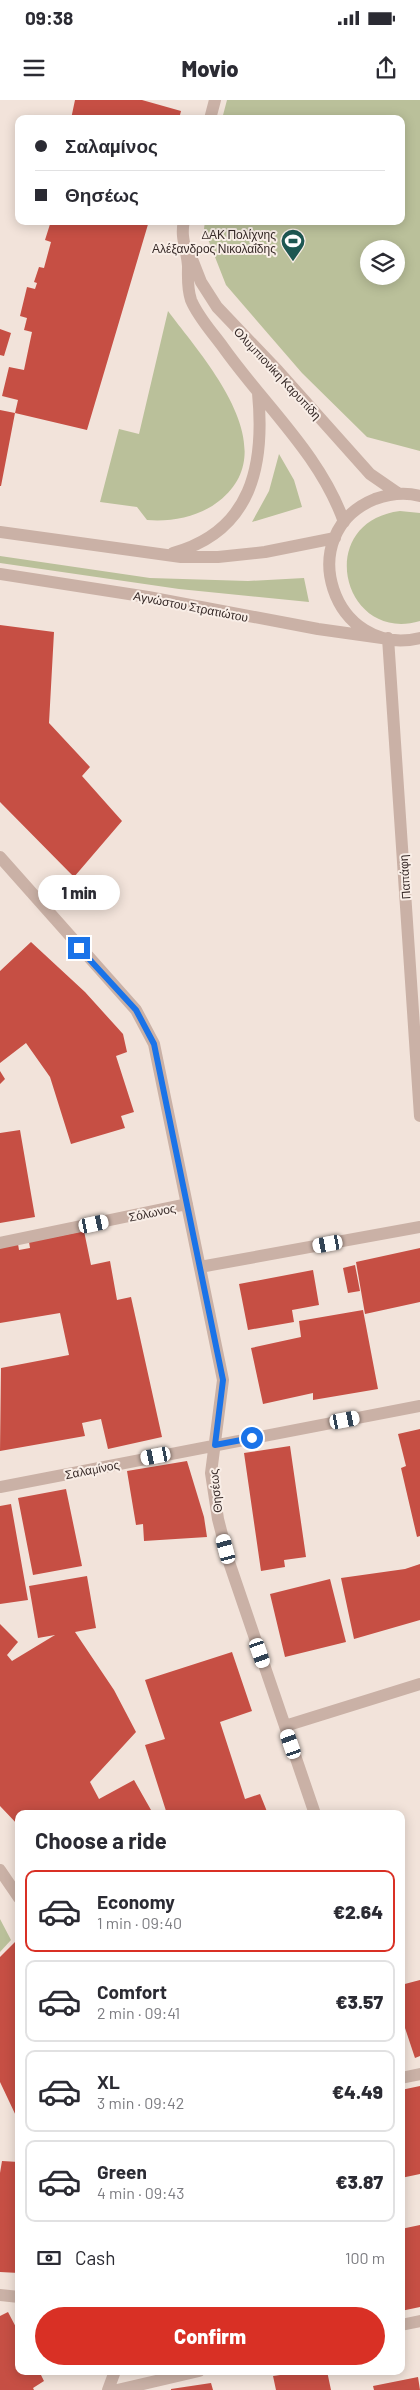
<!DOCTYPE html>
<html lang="en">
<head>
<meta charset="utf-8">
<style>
  body { margin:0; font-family:Barlow,sans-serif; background:#f2f2f3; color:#2b2b33; height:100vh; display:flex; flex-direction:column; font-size:19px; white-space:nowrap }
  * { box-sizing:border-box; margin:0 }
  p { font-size:16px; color:#7c7c81 }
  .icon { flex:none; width:28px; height:28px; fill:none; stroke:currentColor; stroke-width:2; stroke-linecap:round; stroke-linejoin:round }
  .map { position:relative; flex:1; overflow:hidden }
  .drawer { position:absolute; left:15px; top:1710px; width:390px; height:565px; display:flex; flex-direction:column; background:#fff; border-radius:10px; box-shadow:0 2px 12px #0003 }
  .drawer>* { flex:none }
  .guide { position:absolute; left:15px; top:15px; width:390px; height:110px; border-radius:10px; box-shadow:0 2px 12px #0003; display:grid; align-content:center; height:110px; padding:0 20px; background:#fff }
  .controls { position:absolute; left:360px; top:140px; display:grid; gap:10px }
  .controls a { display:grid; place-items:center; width:45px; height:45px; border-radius:50%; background:#fff; box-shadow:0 2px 12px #0003; font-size:25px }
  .end { position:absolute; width:22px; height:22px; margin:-11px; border:6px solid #1a73e8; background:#fff; box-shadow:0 0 0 2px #fff }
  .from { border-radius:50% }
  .bubble { position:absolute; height:35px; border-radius:18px; background:#fff; box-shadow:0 2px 12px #0003; font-size:16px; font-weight:800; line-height:35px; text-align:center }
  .car { position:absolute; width:15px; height:30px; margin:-15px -8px; border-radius:6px; box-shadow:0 0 4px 1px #0007; background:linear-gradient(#fff 24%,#345 0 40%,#fff 0 76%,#345 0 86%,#fff 0) }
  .guide b { display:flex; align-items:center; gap:18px; height:48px; font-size:19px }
  .guide b+b { border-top:1px solid #e1e1e2 }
  .guide i { width:12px; height:12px; background:#2b2b33 }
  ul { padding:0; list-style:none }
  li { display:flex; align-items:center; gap:15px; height:82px; margin:0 10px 8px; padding:0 10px; border:2px solid #e1e1e2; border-radius:10px }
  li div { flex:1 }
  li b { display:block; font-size:19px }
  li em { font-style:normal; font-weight:800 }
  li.selected { border-color:#d93025 }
  li>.icon { width:45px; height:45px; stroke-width:1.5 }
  h2 { padding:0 20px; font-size:22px; line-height:60px }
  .pay { display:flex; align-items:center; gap:12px; height:55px; padding:0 20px; font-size:19px }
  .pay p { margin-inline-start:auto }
  .button { display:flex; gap:10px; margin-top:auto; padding:10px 20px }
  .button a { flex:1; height:58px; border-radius:30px; background:#d93025; color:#fff; font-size:20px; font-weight:800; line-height:58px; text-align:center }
  .status { display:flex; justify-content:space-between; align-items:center; height:35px; padding:0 25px; background:#fff; direction:ltr }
  .status svg { height:14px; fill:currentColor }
  header { display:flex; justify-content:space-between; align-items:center; height:65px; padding:0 20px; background:#fff; font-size:22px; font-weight:800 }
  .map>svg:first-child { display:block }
  .green { fill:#bac09a; fill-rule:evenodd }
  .building { fill:#c64f44 }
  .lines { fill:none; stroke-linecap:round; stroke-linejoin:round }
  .minor { stroke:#cab1a6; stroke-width:12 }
  .route { stroke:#1a73e8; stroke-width:6 }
  .labels { text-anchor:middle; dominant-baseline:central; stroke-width:4; stroke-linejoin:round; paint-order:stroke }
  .poi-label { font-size:12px; fill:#362927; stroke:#f9eee7; text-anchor:end }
  .street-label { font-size:12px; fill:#362927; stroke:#f9eee7 }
</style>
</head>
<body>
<div class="status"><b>09:38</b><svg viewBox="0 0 49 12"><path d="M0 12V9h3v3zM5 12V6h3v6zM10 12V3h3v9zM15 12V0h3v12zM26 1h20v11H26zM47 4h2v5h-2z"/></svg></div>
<header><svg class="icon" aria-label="menu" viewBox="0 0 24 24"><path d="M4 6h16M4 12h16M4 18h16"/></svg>Movio<svg class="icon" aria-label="share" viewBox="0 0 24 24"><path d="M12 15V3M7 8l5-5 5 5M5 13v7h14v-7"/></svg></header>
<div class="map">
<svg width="420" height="2290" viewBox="0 0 420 2290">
  <rect width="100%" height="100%" fill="#f2e3da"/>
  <path class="green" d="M227,0H420V351L367,337L302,273L226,185L204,129L205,121H401V19H222ZM369,149H396V176H369Z
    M168,211C202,257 287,348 219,401C199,417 172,422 147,420L137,407L100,402L119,329L139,334Z
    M279,354L294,380L302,407L252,422L269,391Z
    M400,411L420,413V521C342,544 313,422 400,411Z
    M0,456L150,478L248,481L304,478L309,502L179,489L0,463Z
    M0,1819L11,1840L0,1852Z"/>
  <path class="building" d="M75,0H142L181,11L179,19H71Z
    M51,121H149L87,330L15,313L18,300L2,296L9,267L24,270L32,232L24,230L27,218L20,216L27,187L35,189L37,183L34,182L39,167L44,168L51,142L45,140Z
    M0,229L11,233L4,256L0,255Z
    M0,310L15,313L1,386H0Z
    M0,525L54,532L49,623L90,667L82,676L122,721L74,777L0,702Z
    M31,842L85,892L123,934L127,952L116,956L134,1012L121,1016L125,1028L71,1044L50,977L26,943L0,963V871Z
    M0,971L5,979L0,984Z
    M20,1030L35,1117L0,1123V1033Z
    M84,1131L91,1165L110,1161L117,1200L131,1197L162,1337L108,1349L101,1319L82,1323L85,1336L0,1351L1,1268L69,1255L60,1213L0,1223V1147L18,1144L19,1150L30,1148L29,1142Z
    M420,1148V1202L365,1214L356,1162Z
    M355,1165L360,1191L348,1193L343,1168Z
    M313,1170L319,1205L292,1210L294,1222L248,1230L239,1184Z
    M363,1210L378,1289L313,1300V1293L263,1304L251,1248L301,1237L299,1221Z
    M420,1329V1436L417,1437L401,1368L406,1366L398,1334Z
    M290,1346L306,1457L284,1460L285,1467L261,1471L244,1353Z
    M187,1361L204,1417L207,1437L144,1441L143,1424L136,1425L127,1371Z
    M66,1389L82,1466L33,1475L18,1398Z
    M11,1404L28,1500L0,1504V1406Z
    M420,1464V1520L354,1539L341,1478L405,1469Z
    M87,1476L96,1528L75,1532L114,1590L136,1632L90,1682L99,1699L134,1680L151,1710L145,1714H19V1726L0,1706V1524L18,1542L7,1555L12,1561L55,1535L38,1538L29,1486Z
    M330,1479L346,1542L285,1557L270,1494Z
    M232,1552L252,1611L220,1622L245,1699L260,1694L268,1714H167L145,1645L165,1639L145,1580Z
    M17,1840L19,2017L17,2018L0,1982V1857Z
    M420,1880V1956L415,1958L401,1916V1885Z
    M420,1986V2074L401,2078V1990Z
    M2,2061L19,2062V2173L0,2172V2073Z
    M420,2125V2207L401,2211V2129Z
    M8,2212L19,2233V2271H39L44,2281L33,2288L34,2290H0V2216Z
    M279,2271H327L331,2290H276L273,2276L280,2275Z
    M418,2277L420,2290H374L373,2286Z
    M211,2283L213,2290H171V2289Z"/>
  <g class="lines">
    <path class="minor" d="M210,19L215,0
      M184,121C180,138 187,149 188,166C188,178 187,188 191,200C198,217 212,232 223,247C264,305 320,354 344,422
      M190,154L201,182L217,207L278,271L370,374L399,394
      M420,396C406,392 389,394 375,399C291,433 333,559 420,538
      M0,432L181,457H218L265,452L335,438
      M173,453C252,431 265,365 258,293
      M0,474L148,497L318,529L382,538
      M388,538L420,1016
      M0,757L136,910L154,944L223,1280L211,1373L218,1419L229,1462L315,1714
      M0,1143L187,1104
      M200,1167L420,1127
      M0,1387L420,1306
      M285,1626L420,1584
      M0,1770L19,1798
      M401,1978L420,1974
      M0,2195L19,2197
      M401,2225L420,2221
      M108,2290L115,2271
      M117,2290L199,2271"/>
  </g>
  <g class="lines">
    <path class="route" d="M79,848L136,910L154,944L223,1280L215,1345L252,1338"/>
  </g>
  <defs>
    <symbol id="stadium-pin" viewBox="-11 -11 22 30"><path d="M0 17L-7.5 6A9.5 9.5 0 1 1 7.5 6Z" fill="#1d5752" stroke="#f9eee7"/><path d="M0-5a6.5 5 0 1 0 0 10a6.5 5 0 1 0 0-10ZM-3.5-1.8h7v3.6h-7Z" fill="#fff"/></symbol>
  </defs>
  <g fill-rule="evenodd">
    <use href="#stadium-pin" x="279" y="127" width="28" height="38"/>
  </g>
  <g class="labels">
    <g class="poi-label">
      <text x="276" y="134">ΔΑΚ Πολίχνης<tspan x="276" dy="14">Αλέξανδρος Νικολαΐδης</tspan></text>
    </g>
    <g class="street-label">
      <text transform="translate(278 273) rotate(47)">Ολυμπιονίκη Καρυπίδη</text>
      <text transform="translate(191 506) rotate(11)">Αγνώστου Στρατιώτου</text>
      <text transform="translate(404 777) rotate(-94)">Παπάφη</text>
      <text transform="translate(152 1112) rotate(-12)">Σόλωνος</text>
      <text transform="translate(92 1369) rotate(-11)">Σαλαμίνος</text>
      <text transform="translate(215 1391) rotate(-96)">Θησέως</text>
    </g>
  </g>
</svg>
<div class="controls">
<a><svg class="icon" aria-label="layers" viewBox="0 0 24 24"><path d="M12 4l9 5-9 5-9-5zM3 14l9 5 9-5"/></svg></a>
</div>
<i class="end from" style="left:252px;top:1338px"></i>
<i class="end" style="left:79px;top:848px"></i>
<div class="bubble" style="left:38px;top:775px;width:82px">1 min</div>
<i class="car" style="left:94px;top:1124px;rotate:78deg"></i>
<i class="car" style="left:328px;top:1144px;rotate:260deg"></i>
<i class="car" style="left:345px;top:1320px;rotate:79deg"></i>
<i class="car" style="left:156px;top:1356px;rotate:259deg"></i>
<i class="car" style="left:226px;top:1449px;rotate:345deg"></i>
<i class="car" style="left:260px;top:1553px;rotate:161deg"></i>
<i class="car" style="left:291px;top:1644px;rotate:341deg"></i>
<div class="guide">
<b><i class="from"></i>Σαλαμίνος</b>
<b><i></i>Θησέως</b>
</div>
<section class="drawer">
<h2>Choose a ride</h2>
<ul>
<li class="selected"><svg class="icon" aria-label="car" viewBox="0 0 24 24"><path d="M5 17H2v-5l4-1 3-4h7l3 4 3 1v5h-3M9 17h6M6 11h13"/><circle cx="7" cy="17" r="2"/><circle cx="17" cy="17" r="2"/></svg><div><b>Economy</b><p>1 min · 09:40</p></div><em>€2.64</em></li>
<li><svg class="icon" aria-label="car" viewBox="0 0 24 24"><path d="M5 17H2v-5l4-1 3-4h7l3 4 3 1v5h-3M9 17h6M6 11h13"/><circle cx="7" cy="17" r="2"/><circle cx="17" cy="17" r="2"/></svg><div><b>Comfort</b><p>2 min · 09:41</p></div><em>€3.57</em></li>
<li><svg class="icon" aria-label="car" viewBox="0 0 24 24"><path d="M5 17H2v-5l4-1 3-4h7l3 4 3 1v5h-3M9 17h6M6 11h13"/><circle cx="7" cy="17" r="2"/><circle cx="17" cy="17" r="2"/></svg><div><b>XL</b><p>3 min · 09:42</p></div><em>€4.49</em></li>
<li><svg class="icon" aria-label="car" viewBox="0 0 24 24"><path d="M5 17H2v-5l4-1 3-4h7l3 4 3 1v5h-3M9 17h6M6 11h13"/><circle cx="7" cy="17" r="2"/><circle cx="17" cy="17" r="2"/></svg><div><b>Green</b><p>4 min · 09:43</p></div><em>€3.87</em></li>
</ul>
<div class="pay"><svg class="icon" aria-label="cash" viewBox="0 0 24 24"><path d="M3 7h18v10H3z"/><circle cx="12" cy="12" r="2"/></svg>Cash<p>100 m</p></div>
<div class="button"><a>Confirm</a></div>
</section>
</div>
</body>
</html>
